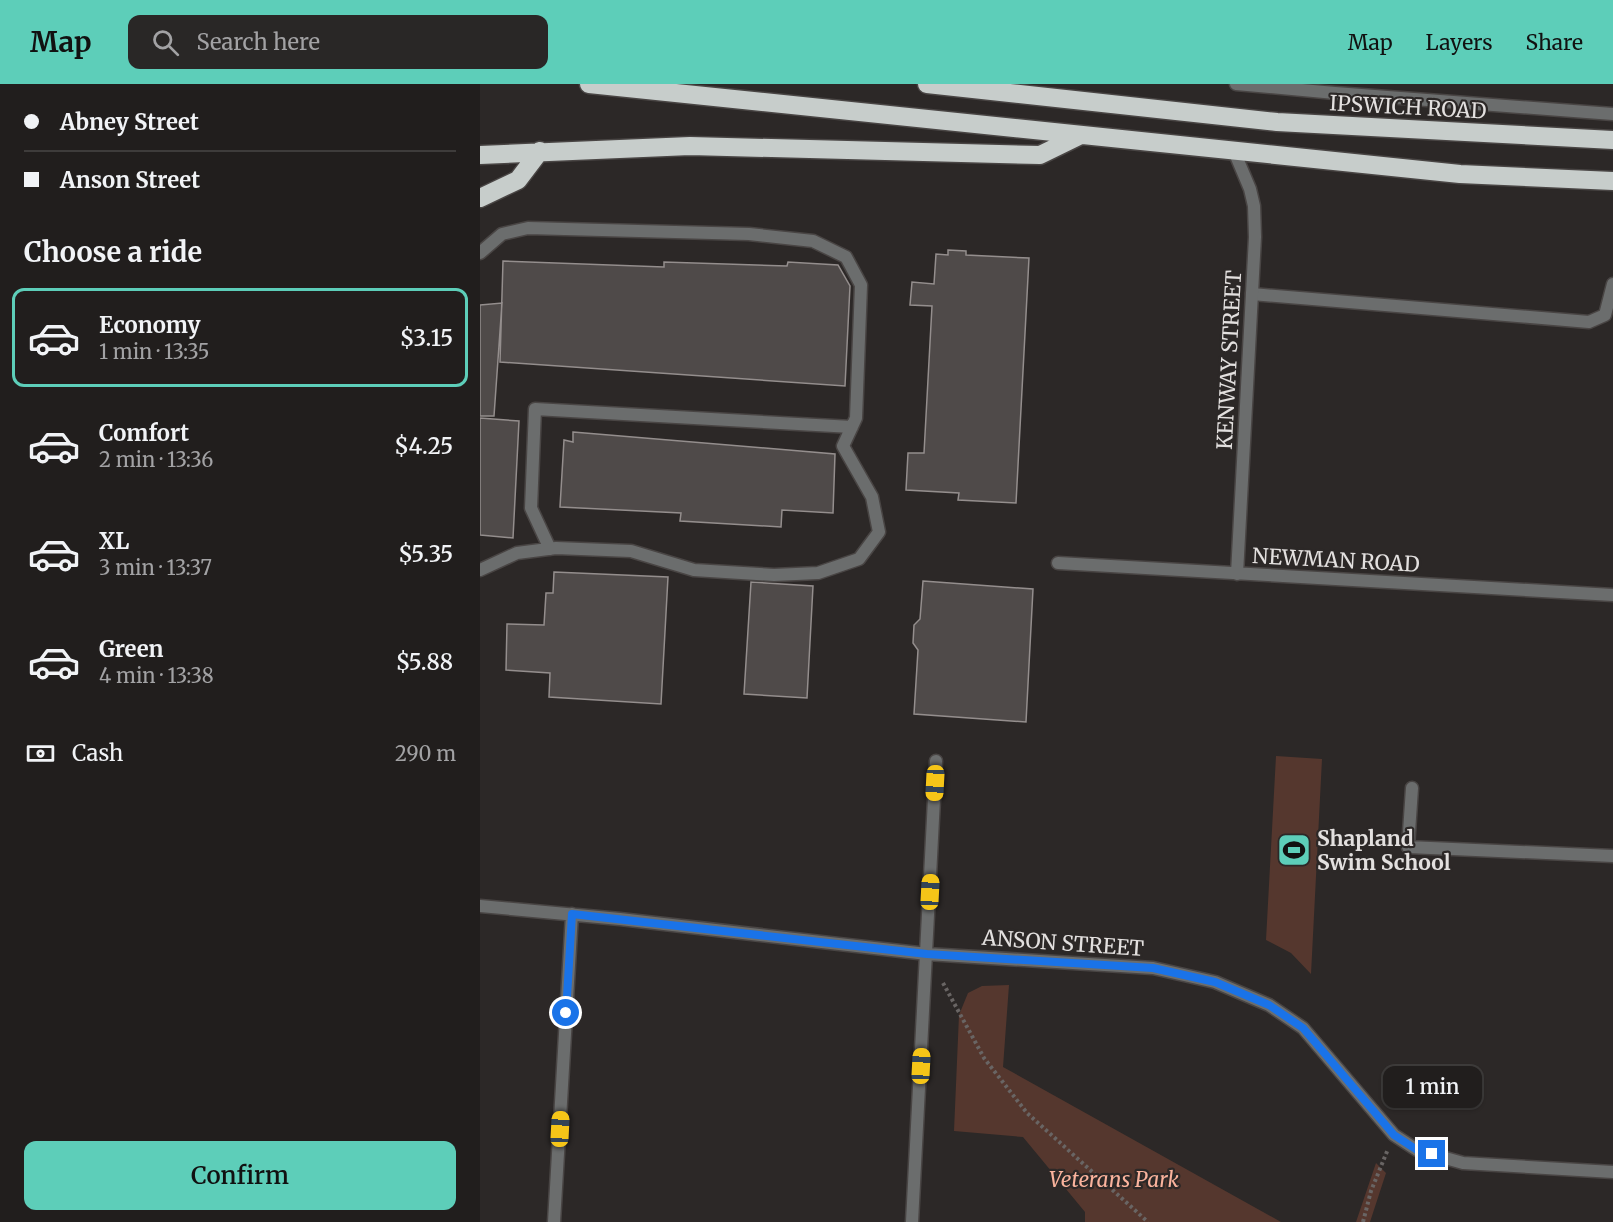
<!DOCTYPE html>
<html lang="en">
<head>
<meta charset="utf-8">
<style>
  body { margin:0; font-family:Merriweather,serif; background:#292726; color:#f1f3f6; height:100vh; display:flex; flex-direction:column; font-size:22px; white-space:nowrap }
  * { box-sizing:border-box; margin:0 }
  p { font-size:20px; color:#a2a2a4 }
  .icon { flex:none; width:33px; height:33px; fill:none; stroke:currentColor; stroke-width:2; stroke-linecap:round; stroke-linejoin:round }
  .map { position:relative; flex:1; overflow:hidden }
  .drawer { display:flex; flex-direction:column; background:#211e1d; width:480px }
  .drawer>* { flex:none }
  .guide { display:grid; align-content:center; height:132px; padding:0 24px; background:#211e1d }
  .end { position:absolute; width:27px; height:27px; margin:-14px; border:8px solid #1a73e8; background:#fff; box-shadow:0 0 0 3px #fff }
  .from { border-radius:50% }
  .bubble { position:absolute; height:42px; border-radius:12px; background:#211e1d; box-shadow:0 2px 4px #0004,0 0 0 2px #3e3c3b; font-size:20px; font-weight:600; line-height:42px; text-align:center }
  .car { position:absolute; width:18px; height:36px; margin:-18px -9px; border-radius:8px; box-shadow:0 0 4px 2px #0007; background:linear-gradient(#f5c518 24%,#345 0 40%,#f5c518 0 76%,#345 0 86%,#f5c518 0) }
  .guide b { display:flex; align-items:center; gap:21px; height:57px; font-size:22px }
  .guide b+b { border-top:2px solid #3e3c3b }
  .guide i { width:15px; height:15px; background:#f1f3f6 }
  ul { padding:0; list-style:none }
  li { display:flex; align-items:center; gap:18px; height:99px; margin:0 12px 9px; padding:0 12px; border:3px solid transparent; border-radius:12px }
  li div { flex:1 }
  li b { display:block; font-size:22px }
  li em { font-style:normal; font-weight:600 }
  li.on { border-color:#5dceb9 }
  li>.icon { width:54px; height:54px; stroke-width:1.5 }
  h2 { padding:0 24px; font-size:27px; line-height:72px }
  .pay { display:flex; align-items:center; gap:15px; height:66px; padding:0 24px; font-size:22px }
  .pay p { margin-inline-start:auto }
  .primary-button { display:flex; gap:12px; margin-top:auto; padding:12px 24px }
  .primary-button a { flex:1; height:69px; border-radius:12px; background:#5dceb9; color:#111; font-size:24px; font-weight:600; line-height:69px; text-align:center }
  header { display:flex; align-items:center; gap:36px; box-sizing:border-box; height:84px; padding:0 30px; background:#5dceb9; color:#111 }
  header strong { font-size:28px }
  nav { display:flex; gap:33px; margin-inline-start:auto; font-size:21px }
  .search { width:420px; height:54px; background:#292726; display:flex; align-items:center; gap:15px; box-sizing:border-box; padding:0 21px; border-radius:12px; color:#a2a2a4; font-size:22px }
  main { display:flex; flex:1; min-height:0 }
  .map>svg:first-child { display:block }
  .green { fill:#55372e }
  .building { fill:#4f4a49; stroke:#948e8d; stroke-width:1.5 }
  .lines { fill:none; stroke-linecap:round; stroke-linejoin:round }
  .lane-casing { stroke:#494544; stroke-width:15 }
  .street-casing { stroke:#494544; stroke-width:15 }
  .highway-casing { stroke:#494544; stroke-width:21 }
  .path { stroke:#696564; stroke-width:4; stroke-dasharray:3 3; stroke-linecap:butt }
  .lane { stroke:#6b6d6d; stroke-width:12 }
  .street { stroke:#6b6d6d; stroke-width:12 }
  .highway { stroke:#c7cdcb; stroke-width:18 }
  .route { stroke:#1a73e8; stroke-width:8 }
  .labels { text-anchor:middle; dominant-baseline:central; stroke-width:4.5; stroke-linejoin:round; paint-order:stroke }
  .street-label { font-size:21px; fill:#e3e0df; stroke:#2c2827 }
  .poi-label { font-size:21px; font-weight:bold; fill:#e3e0df; stroke:#2c2827; text-anchor:start }
  .park-label { font-size:21px; font-style:italic; fill:#fab39d; stroke:#2c2827 }
</style>
</head>
<body>
<header>
<strong>Map</strong>
<div class="search"><svg class="icon" aria-label="search" viewBox="0 0 24 24"><circle cx="10" cy="10" r="6"/><path d="M15 15l6 6"/></svg>Search here</div>
<nav><a>Map</a><a>Layers</a><a>Share</a></nav>
</header>
<main>
<section class="drawer">
<div class="guide">
<b><i class="from"></i>Abney Street</b>
<b><i></i>Anson Street</b>
</div>
<h2>Choose a ride</h2>
<ul>
<li class="on"><svg class="icon" aria-label="car" viewBox="0 0 24 24"><path d="M5 17H2v-5l4-1 3-4h7l3 4 3 1v5h-3M9 17h6M6 11h13"/><circle cx="7" cy="17" r="2"/><circle cx="17" cy="17" r="2"/></svg><div><b>Economy</b><p>1 min · 13:35</p></div><em>$3.15</em></li>
<li><svg class="icon" aria-label="car" viewBox="0 0 24 24"><path d="M5 17H2v-5l4-1 3-4h7l3 4 3 1v5h-3M9 17h6M6 11h13"/><circle cx="7" cy="17" r="2"/><circle cx="17" cy="17" r="2"/></svg><div><b>Comfort</b><p>2 min · 13:36</p></div><em>$4.25</em></li>
<li><svg class="icon" aria-label="car" viewBox="0 0 24 24"><path d="M5 17H2v-5l4-1 3-4h7l3 4 3 1v5h-3M9 17h6M6 11h13"/><circle cx="7" cy="17" r="2"/><circle cx="17" cy="17" r="2"/></svg><div><b>XL</b><p>3 min · 13:37</p></div><em>$5.35</em></li>
<li><svg class="icon" aria-label="car" viewBox="0 0 24 24"><path d="M5 17H2v-5l4-1 3-4h7l3 4 3 1v5h-3M9 17h6M6 11h13"/><circle cx="7" cy="17" r="2"/><circle cx="17" cy="17" r="2"/></svg><div><b>Green</b><p>4 min · 13:38</p></div><em>$5.88</em></li>
</ul>
<div class="pay"><svg class="icon" aria-label="cash" viewBox="0 0 24 24"><path d="M3 7h18v10H3z"/><circle cx="12" cy="12" r="2"/></svg>Cash<p>290 m</p></div>
<div class="primary-button"><a>Confirm</a></div>
</section>
<div class="map">
<svg width="1133" height="1138" viewBox="0 0 1133 1138">
  <rect width="100%" height="100%" fill="#2c2827"/>
  <path class="green" d="M796,672L842,675L831,890L811,869L786,856Z
    M529,901L523,983L801,1138H605V1128L543,1053L474,1047L479,931L488,909L502,902Z
    M896,1079L906,1089L890,1138H876Z"/>
  <path class="building" d="M468,166L486,167V171L549,174L536,419L478,416L479,409L426,406L428,369H444L452,222L430,221L432,198L454,200L456,170L468,171Z
    M23,177L184,183V178L307,182L308,178L358,181L370,202L365,302L20,278Z
    M22,219L14,332H0V221Z
    M0,334L39,337L33,454L0,451Z
    M93,348L355,370L353,429L302,426L301,443L200,437L201,429L80,423L84,356L93,358Z
    M74,488L188,493L181,620L69,613L70,589L26,586L27,540L64,541L66,509H73Z
    M443,497L553,505L546,638L434,630L438,566L433,559L434,541L440,535Z
    M271,498L333,502L327,614L264,610Z"/>
  <g class="lines">
    <defs>
      <path id="lane" d="M756,0L855,9L1133,30
        M0,169L22,150L48,144L269,150L333,157L366,173L381,201L376,334L363,362L392,413L399,448L379,475L338,489L294,491L214,486L151,467L76,464L37,469L0,486
        M772,210L1109,238L1125,231L1133,200
        M70,465L51,424L55,325L372,343"/>
      <path id="street" d="M754,67L770,105L774,122L775,153L757,490
        M578,479L1133,511
        M932,704L928,763L1133,772
        M0,822L140,835L447,870L673,884L735,898L789,921L823,944L914,1051L937,1066L983,1079L1133,1088
        M74,1138L92,830
        M432,1138L456,677"/>
      <path id="highway" d="M109,0L980,90L1133,97
        M447,0L797,38L1133,56
        M0,71L210,62L560,71L601,51
        M0,114L38,96L60,67"/>
    </defs>
    <use href="#lane" class="lane-casing"/>
    <use href="#street" class="street-casing"/>
    <use href="#highway" class="highway-casing"/>
    <path class="path" d="M463,899L504,974L547,1029L668,1138
      M883,1138L891,1107L908,1065"/>
    <use href="#lane" class="lane"/>
    <use href="#street" class="street"/>
    <use href="#highway" class="highway"/>
  </g>
  <g class="lines">
    <path class="route" d="M86,929L92,830L447,870L673,884L735,898L789,921L823,944L914,1051L937,1066L952,1070"/>
  </g>
  <defs>
    <symbol id="stadium-square" viewBox="-11 -11 22 22"><rect x="-9" y="-9" width="18" height="18" rx="4" fill="#5dceb9" stroke="#2c2827"/><path d="M0-5a6.5 5 0 1 0 0 10a6.5 5 0 1 0 0-10ZM-3.5-1.8h7v3.6h-7Z" fill="#111"/></symbol>
  </defs>
  <g fill-rule="evenodd">
    <use href="#stadium-square" x="795" y="747" width="38" height="38"/>
  </g>
  <g class="labels">
    <g class="street-label">
      <text transform="translate(928 23) rotate(3)">IPSWICH ROAD</text>
      <text transform="translate(749 276) rotate(-87)">KENWAY STREET</text>
      <text transform="translate(856 476) rotate(3)">NEWMAN ROAD</text>
      <text transform="translate(583 859) rotate(4)">ANSON STREET</text>
    </g>
    <g class="poi-label">
      <text x="837" y="754">Shapland<tspan x="837" dy="24">Swim School</tspan></text>
    </g>
    <g class="park-label">
      <text x="634" y="1095">Veterans Park</text>
    </g>
  </g>
</svg>
<i class="end from" style="left:86px;top:929px"></i>
<i class="end" style="left:952px;top:1070px"></i>
<div class="bubble" style="left:903px;top:982px;width:99px">1 min</div>
<i class="car" style="left:455px;top:699px;rotate:183deg"></i>
<i class="car" style="left:450px;top:808px;rotate:3deg"></i>
<i class="car" style="left:441px;top:982px;rotate:3deg"></i>
<i class="car" style="left:80px;top:1045px;rotate:3deg"></i>
</div>
</main>
</body>
</html>
